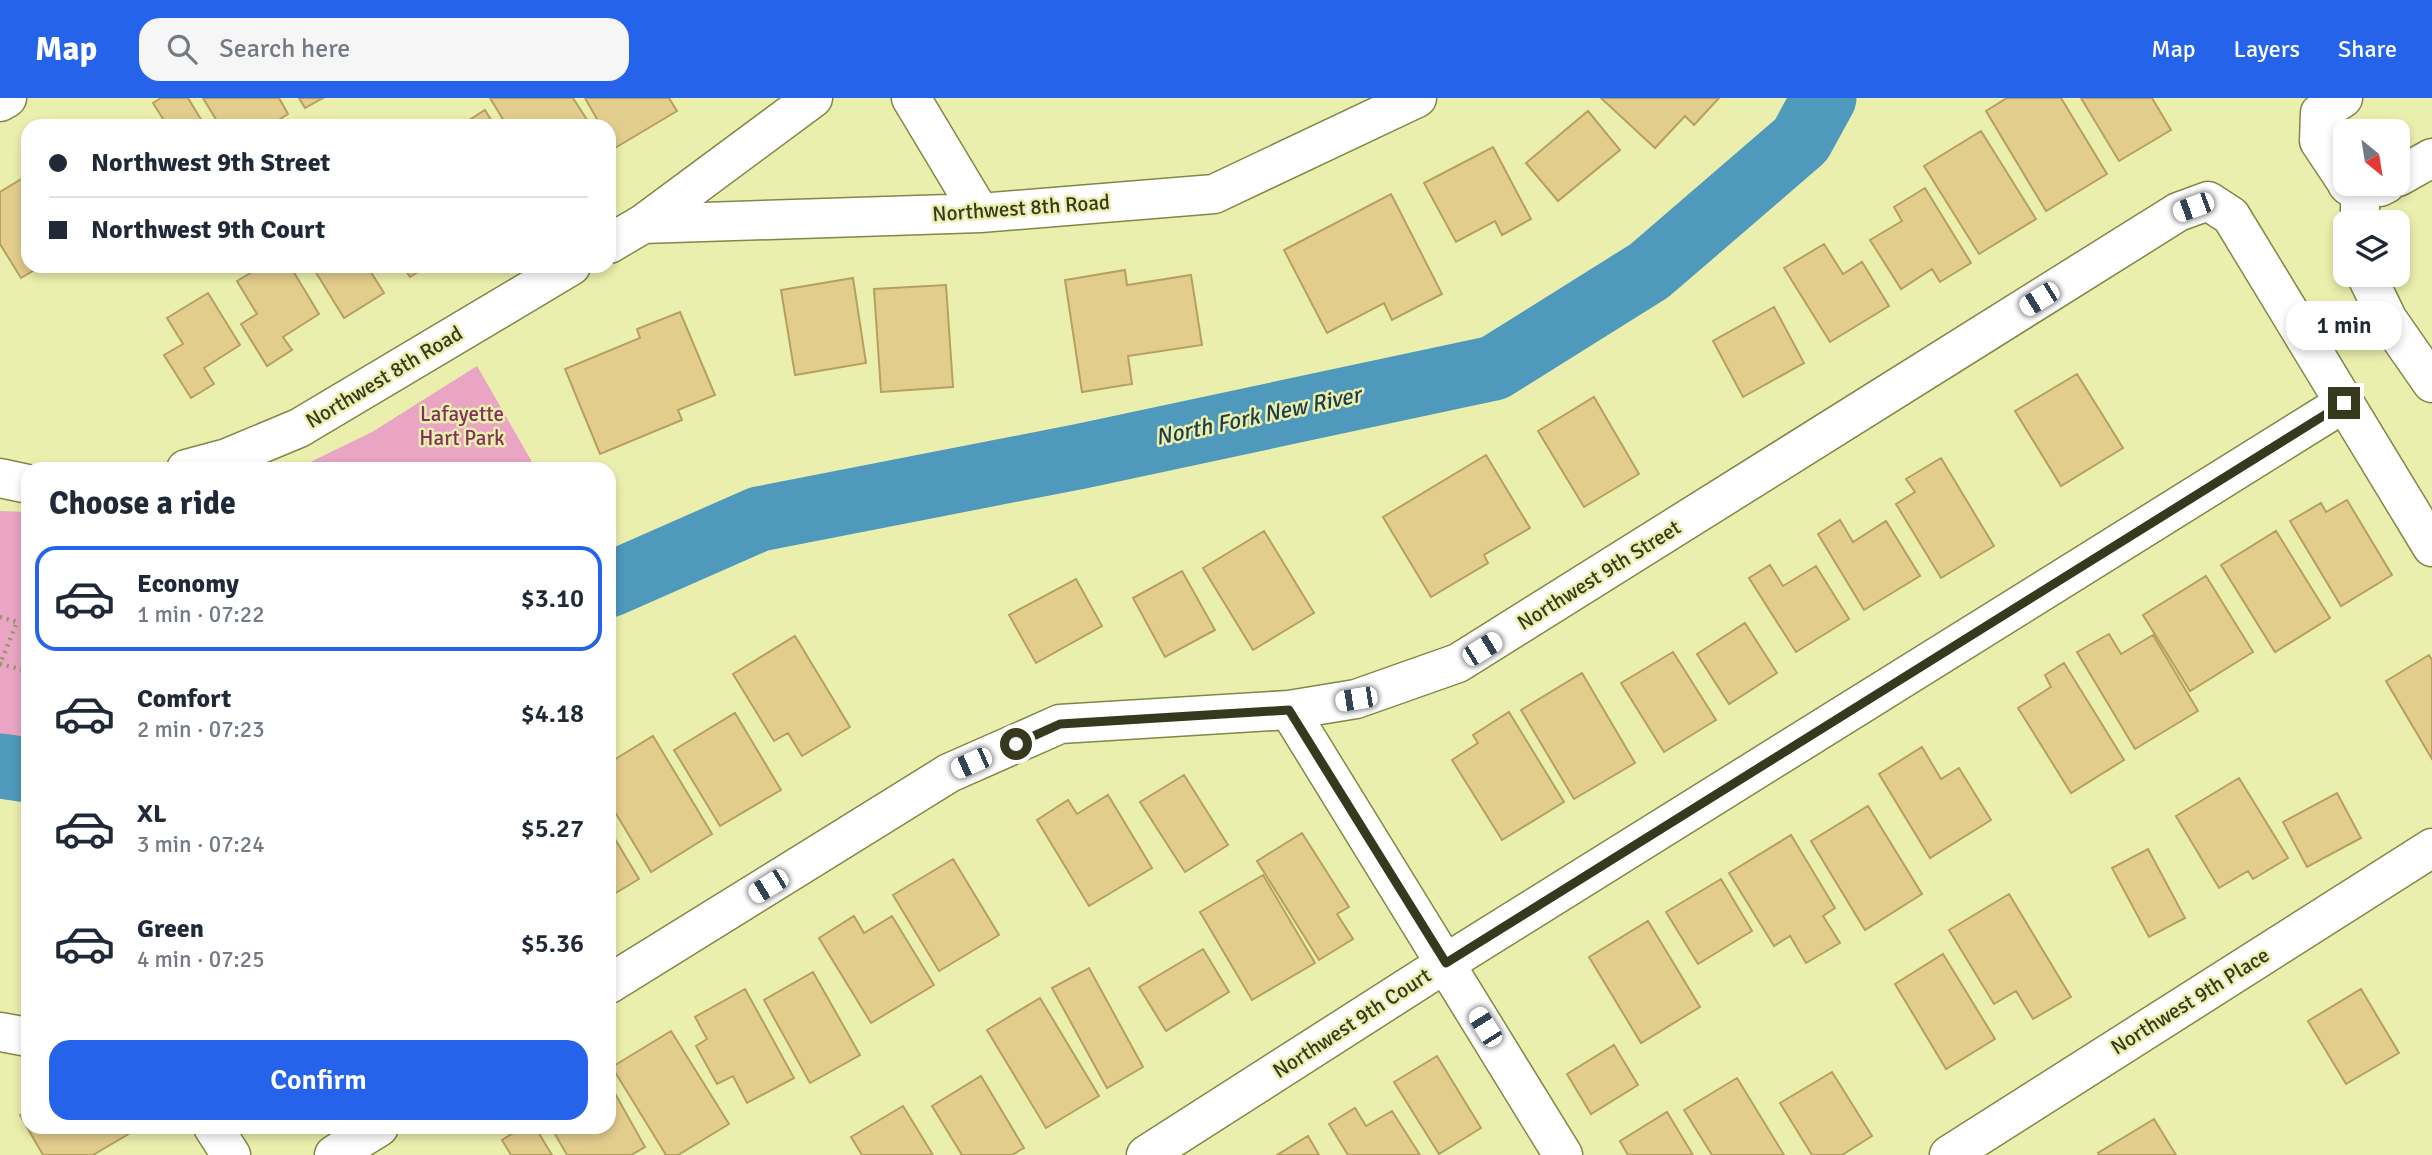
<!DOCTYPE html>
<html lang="en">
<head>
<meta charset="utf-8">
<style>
  body { margin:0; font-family:Signika,sans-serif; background:#f6f6f7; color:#1f2937; height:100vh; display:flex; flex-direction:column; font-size:26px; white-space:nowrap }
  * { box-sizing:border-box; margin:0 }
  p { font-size:23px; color:#747a83 }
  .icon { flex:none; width:38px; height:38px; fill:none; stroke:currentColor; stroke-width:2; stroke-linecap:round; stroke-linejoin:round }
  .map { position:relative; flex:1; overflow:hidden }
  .drawer { position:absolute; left:21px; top:364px; width:595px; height:672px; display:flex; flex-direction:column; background:#fff; border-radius:21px; box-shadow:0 4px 10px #0003 }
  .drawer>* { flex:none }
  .hud { position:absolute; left:21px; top:21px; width:595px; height:154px; border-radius:21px; box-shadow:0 4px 10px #0003; display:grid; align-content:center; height:154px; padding:0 28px; background:#fff }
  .needle { width:46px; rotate:150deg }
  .tools { position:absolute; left:2333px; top:21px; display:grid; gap:14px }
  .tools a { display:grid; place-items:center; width:77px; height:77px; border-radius:14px; background:#fff; box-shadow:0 4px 10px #0003; font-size:35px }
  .end { position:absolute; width:32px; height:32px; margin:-16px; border:9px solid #37391e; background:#fff; box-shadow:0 0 0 4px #fff }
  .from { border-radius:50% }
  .bubble { position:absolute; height:49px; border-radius:21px; background:#fff; box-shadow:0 4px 10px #0003; font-size:23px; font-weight:600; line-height:49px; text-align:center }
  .car { position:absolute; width:21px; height:42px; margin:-21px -10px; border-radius:9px; box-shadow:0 0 5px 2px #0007; background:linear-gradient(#fff 24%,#345 0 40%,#fff 0 76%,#345 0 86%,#fff 0) }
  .hud b { display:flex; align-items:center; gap:24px; height:66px; font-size:26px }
  .hud b+b { border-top:2px solid #e0e1e3 }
  .hud i { width:18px; height:18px; background:#1f2937 }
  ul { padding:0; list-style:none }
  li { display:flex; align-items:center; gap:21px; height:105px; margin:0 14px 10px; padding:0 14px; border:4px solid transparent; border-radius:21px }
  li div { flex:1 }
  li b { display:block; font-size:26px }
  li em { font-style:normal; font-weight:600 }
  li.current { border-color:#2563eb }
  li>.icon { width:63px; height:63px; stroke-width:1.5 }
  h2 { padding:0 28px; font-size:32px; line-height:84px }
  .action { display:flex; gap:14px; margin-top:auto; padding:14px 28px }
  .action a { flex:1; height:80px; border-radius:21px; background:#2563eb; color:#fff; font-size:28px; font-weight:600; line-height:80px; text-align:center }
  header { display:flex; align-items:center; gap:42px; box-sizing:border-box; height:98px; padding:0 35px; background:#2563eb; color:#fff }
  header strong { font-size:33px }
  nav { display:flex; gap:38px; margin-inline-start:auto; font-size:24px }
  .search { width:490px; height:63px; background:#f6f6f7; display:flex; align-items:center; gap:18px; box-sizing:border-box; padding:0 24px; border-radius:21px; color:#747a83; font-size:26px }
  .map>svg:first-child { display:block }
  .green { fill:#e9a5c3 }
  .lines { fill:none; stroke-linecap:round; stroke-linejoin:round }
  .river { stroke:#4e99bc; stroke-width:65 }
  .building { fill:#e3cd8d; stroke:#b5a061; stroke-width:2 }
  .minor-casing { stroke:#838647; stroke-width:41 }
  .path { stroke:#939667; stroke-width:4.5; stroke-dasharray:2 5; stroke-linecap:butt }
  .minor { stroke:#fff; stroke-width:38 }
  .route { stroke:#37391e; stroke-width:9 }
  .labels { text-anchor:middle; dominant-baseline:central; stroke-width:5; stroke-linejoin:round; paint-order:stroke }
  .street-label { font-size:21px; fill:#37391e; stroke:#ebefad }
  .park-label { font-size:21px; fill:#81305a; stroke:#ebefad }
  .water-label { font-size:23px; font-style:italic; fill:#1a3c4c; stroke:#ebefad }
</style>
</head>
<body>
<header>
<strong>Map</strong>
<div class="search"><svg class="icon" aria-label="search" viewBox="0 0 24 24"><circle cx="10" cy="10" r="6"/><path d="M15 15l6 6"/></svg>Search here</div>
<nav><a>Map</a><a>Layers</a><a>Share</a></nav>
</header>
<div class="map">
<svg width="2432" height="1057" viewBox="0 0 2432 1057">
  <rect width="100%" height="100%" fill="#ebefad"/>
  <path class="green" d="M477,268L536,371H296L372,334Z
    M0,413L28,414V645L0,640Z"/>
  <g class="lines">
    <path class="river" d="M609,487L759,421L1082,358L1494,270L1649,173L1801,42L1824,0
      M0,668L28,672"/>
  </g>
  <path class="building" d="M161,0H188L205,28H157L165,24L153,5Z
    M203,0H279L288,16L269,28H220Z
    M299,0H323L305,10Z
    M490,0H573L591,28H507Z
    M585,0H669L677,13L615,50L609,40V28H601Z
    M1601,0H1719L1694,27L1685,18L1655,50Z
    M2007,0H2061L2107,76L2046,113L1986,13Z
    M2081,0H2152L2171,32L2119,63Z
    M485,12L495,28H460Z
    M1588,13L1620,52L1558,103L1526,65Z
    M1981,33L2036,121L1979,156L1924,68Z
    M1493,49L1531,121L1502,137L1495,123L1456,144L1424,85Z
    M28,77V168H41L21,180L0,146V94Z
    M1925,90L1971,165L1940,184L1932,171L1901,191L1870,142L1902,123L1894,109Z
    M1391,96L1442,196L1392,222L1384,205L1327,235L1284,152Z
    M1824,146L1843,176L1862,164L1889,208L1830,244L1784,170Z
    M262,168H290L319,216L283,239L292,252L267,268L241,226L257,216L237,183Z
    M312,168H367L384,195L344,220Z
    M403,168H428L410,179Z
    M1125,172L1127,187L1191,177L1202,247L1128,258L1132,286L1082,294L1065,182Z
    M853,180L866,265L795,277L781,192Z
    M946,187L953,289L881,294L874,191Z
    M208,195L240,247L204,270L214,286L191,300L164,257L183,246L167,220Z
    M1774,209L1804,265L1743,299L1713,243Z
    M680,214L715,297L678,312L682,322L600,356L565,271L640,240L637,231Z
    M2077,276L2123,350L2061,388L2015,313Z
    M1594,299L1639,376L1584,409L1538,333Z
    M1486,357L1530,430L1484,457L1488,465L1431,499L1383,419Z
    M1941,360L1994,448L1941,480L1896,406L1915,394L1906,381Z
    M2347,402L2392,477L2341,508L2290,423L2321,405L2326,414Z
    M1840,422L1853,444L1886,423L1920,478L1864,512L1818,436Z
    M1264,433L1314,515L1253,552L1203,470Z
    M2276,433L2330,520L2275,554L2221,467Z
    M1770,467L1783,488L1816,468L1849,521L1796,554L1749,480Z
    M1182,473L1215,532L1165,559L1133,500Z
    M2206,478L2253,554L2190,593L2143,517Z
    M1076,481L1102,528L1036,565L1009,517Z
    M1745,525L1777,575L1729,606L1697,556Z
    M2109,536L2121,556L2153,537L2198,613L2135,651L2077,554Z
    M795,538L850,629L802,658L788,635L774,643L733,576Z
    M1673,554L1716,622L1664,654L1621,585Z
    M2429,557L2432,562V661L2386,583Z
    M2064,565L2124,662L2071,695L2018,610L2051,589L2045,577Z
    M1582,575L1635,665L1574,701L1521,612Z
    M1509,614L1564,704L1502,742L1452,662L1478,645L1473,637Z
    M735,615L781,692L720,728L674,652Z
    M653,638L712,736L651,774L609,704V665Z
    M1922,649L1941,681L1959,670L1991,722L1930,760L1879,676Z
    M1184,677L1228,747L1185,774L1140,704Z
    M2239,680L2288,760L2253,781L2248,773L2219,790L2176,718Z
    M2337,695L2361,740L2307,769L2283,724Z
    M1108,697L1152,770L1089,808L1037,722L1068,702L1077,716Z
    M1868,708L1922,796L1865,832L1811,743Z
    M609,731L639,781L609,799Z
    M1302,735L1349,809L1337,816L1353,841L1319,862L1257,763Z
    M1791,737L1835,810L1823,818L1840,845L1806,865L1790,838L1774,848L1729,775Z
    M2148,751L2185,820L2149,839L2112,770Z
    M953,761L999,837L939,873L893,797Z
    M1263,777L1315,865L1252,902L1200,814Z
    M1721,781L1752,833L1698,866L1666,814Z
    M2009,796L2071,899L2033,921L2016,893L1994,906L1949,832Z
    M854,818L864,835L892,818L934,887L871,925L819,840Z
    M1648,823L1700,909L1641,945L1589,859Z
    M1203,851L1229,894L1166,933L1139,889Z
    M1943,856L1995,941L1946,971L1895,886Z
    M1089,870L1143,969L1107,990L1052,890Z
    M813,874L860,957L810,985L764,902Z
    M745,891L794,980L747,1005L733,978L717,986L696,948L707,941L695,919Z
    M2361,891L2399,955L2346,986L2308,923Z
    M1040,900L1099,998L1046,1030L987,932Z
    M671,933L729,1026L678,1057H666L612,969Z
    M1614,947L1638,987L1591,1016L1567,976Z
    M1437,958L1481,1030L1439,1056L1394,984Z
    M1832,974L1872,1038L1842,1057H1812L1780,1005Z
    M981,978L1024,1050L1012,1057H962L932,1008Z
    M1737,980L1784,1057H1712L1684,1012Z
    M612,990L645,1049L631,1057H567L551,1029H609V992Z
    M903,1008L933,1057H862L851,1039Z
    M1355,1010L1366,1028L1392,1013L1420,1057H1348L1329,1026Z
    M28,1012V1029H129L132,1034L93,1057H43L20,1017Z
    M1667,1014L1693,1057H1628L1620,1043Z
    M2154,1021L2176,1057H2099L2098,1055Z
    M523,1029H535L552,1057H511L502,1042Z
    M1308,1038L1319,1057H1277Z"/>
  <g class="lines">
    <defs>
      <path id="minor" d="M911,0L980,115
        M2343,0L2320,15L2319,43L2345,82
        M0,4L7,0
        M2398,79L2432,60
        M2347,86L2349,88L2380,89L2386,86
        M2360,124V89
        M643,126L813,0
        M609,146L643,126L980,115L1214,96L1417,0
        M2366,177L2388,222L2432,285
        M186,371L227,360L299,330L571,168
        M0,380L28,386
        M1289,612L1563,1057
        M609,886L949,675L1060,626L1289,612L1356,601L1458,565L2178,114L2208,103L2231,118L2432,449
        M0,934L28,939
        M213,1029L231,1057
        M334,1057L379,1029
        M1146,1057L1446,865L2344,305
        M1949,1057L2432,750"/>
    </defs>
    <use href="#minor" class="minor-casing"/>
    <path class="path" d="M0,519L17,524L0,566
      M0,566L28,573"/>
    <use href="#minor" class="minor"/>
  </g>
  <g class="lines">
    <path class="route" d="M1016,646L1060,626L1289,612L1446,865L2344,305"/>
  </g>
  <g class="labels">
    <g class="street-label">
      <text transform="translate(1021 110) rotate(-4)">Northwest 8th Road</text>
      <text transform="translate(384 279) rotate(-31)">Northwest 8th Road</text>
      <text transform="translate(1599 477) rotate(-32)">Northwest 9th Street</text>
      <text transform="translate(2190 903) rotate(-32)">Northwest 9th Place</text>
      <text transform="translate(1352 925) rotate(-33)">Northwest 9th Court</text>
    </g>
    <g class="park-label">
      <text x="462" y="316">Lafayette<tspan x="462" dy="24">Hart Park</tspan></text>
    </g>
    <g class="water-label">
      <text transform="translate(1258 318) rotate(-12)">North Fork New River</text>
    </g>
  </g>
</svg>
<div class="tools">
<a><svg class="needle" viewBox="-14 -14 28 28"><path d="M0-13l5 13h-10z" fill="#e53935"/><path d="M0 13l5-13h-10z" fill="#747a83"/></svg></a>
<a><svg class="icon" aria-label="layers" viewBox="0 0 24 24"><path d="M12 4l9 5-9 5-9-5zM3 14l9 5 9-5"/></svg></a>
</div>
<i class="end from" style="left:1016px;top:646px"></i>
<i class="end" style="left:2344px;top:305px"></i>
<div class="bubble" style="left:2286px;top:203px;width:116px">1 min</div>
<i class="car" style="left:2193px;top:109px;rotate:250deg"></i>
<i class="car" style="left:2039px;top:201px;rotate:238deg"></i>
<i class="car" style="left:1482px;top:551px;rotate:58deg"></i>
<i class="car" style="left:1356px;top:601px;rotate:261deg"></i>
<i class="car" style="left:971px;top:665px;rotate:246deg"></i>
<i class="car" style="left:768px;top:788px;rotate:238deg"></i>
<i class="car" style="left:1485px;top:929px;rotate:328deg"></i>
<div class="hud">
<b><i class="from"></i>Northwest 9th Street</b>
<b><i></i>Northwest 9th Court</b>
</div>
<section class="drawer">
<h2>Choose a ride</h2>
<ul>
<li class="current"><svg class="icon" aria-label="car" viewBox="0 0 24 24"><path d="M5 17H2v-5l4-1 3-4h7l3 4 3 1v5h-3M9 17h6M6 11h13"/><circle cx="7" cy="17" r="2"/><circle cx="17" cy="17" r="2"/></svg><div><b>Economy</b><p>1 min · 07:22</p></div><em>$3.10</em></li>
<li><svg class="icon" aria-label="car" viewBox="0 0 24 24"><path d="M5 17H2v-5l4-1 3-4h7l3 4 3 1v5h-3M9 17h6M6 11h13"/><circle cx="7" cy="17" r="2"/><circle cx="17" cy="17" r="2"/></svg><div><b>Comfort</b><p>2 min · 07:23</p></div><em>$4.18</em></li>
<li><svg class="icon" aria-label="car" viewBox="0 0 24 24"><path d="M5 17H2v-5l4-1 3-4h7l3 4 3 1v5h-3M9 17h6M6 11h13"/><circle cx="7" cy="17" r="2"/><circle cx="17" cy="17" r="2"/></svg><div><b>XL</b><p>3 min · 07:24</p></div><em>$5.27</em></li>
<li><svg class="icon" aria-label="car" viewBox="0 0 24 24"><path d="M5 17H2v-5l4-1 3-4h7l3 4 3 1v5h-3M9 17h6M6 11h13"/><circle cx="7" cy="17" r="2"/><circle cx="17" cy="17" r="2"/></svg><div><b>Green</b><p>4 min · 07:25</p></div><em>$5.36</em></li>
</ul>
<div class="action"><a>Confirm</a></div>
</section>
</div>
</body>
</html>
